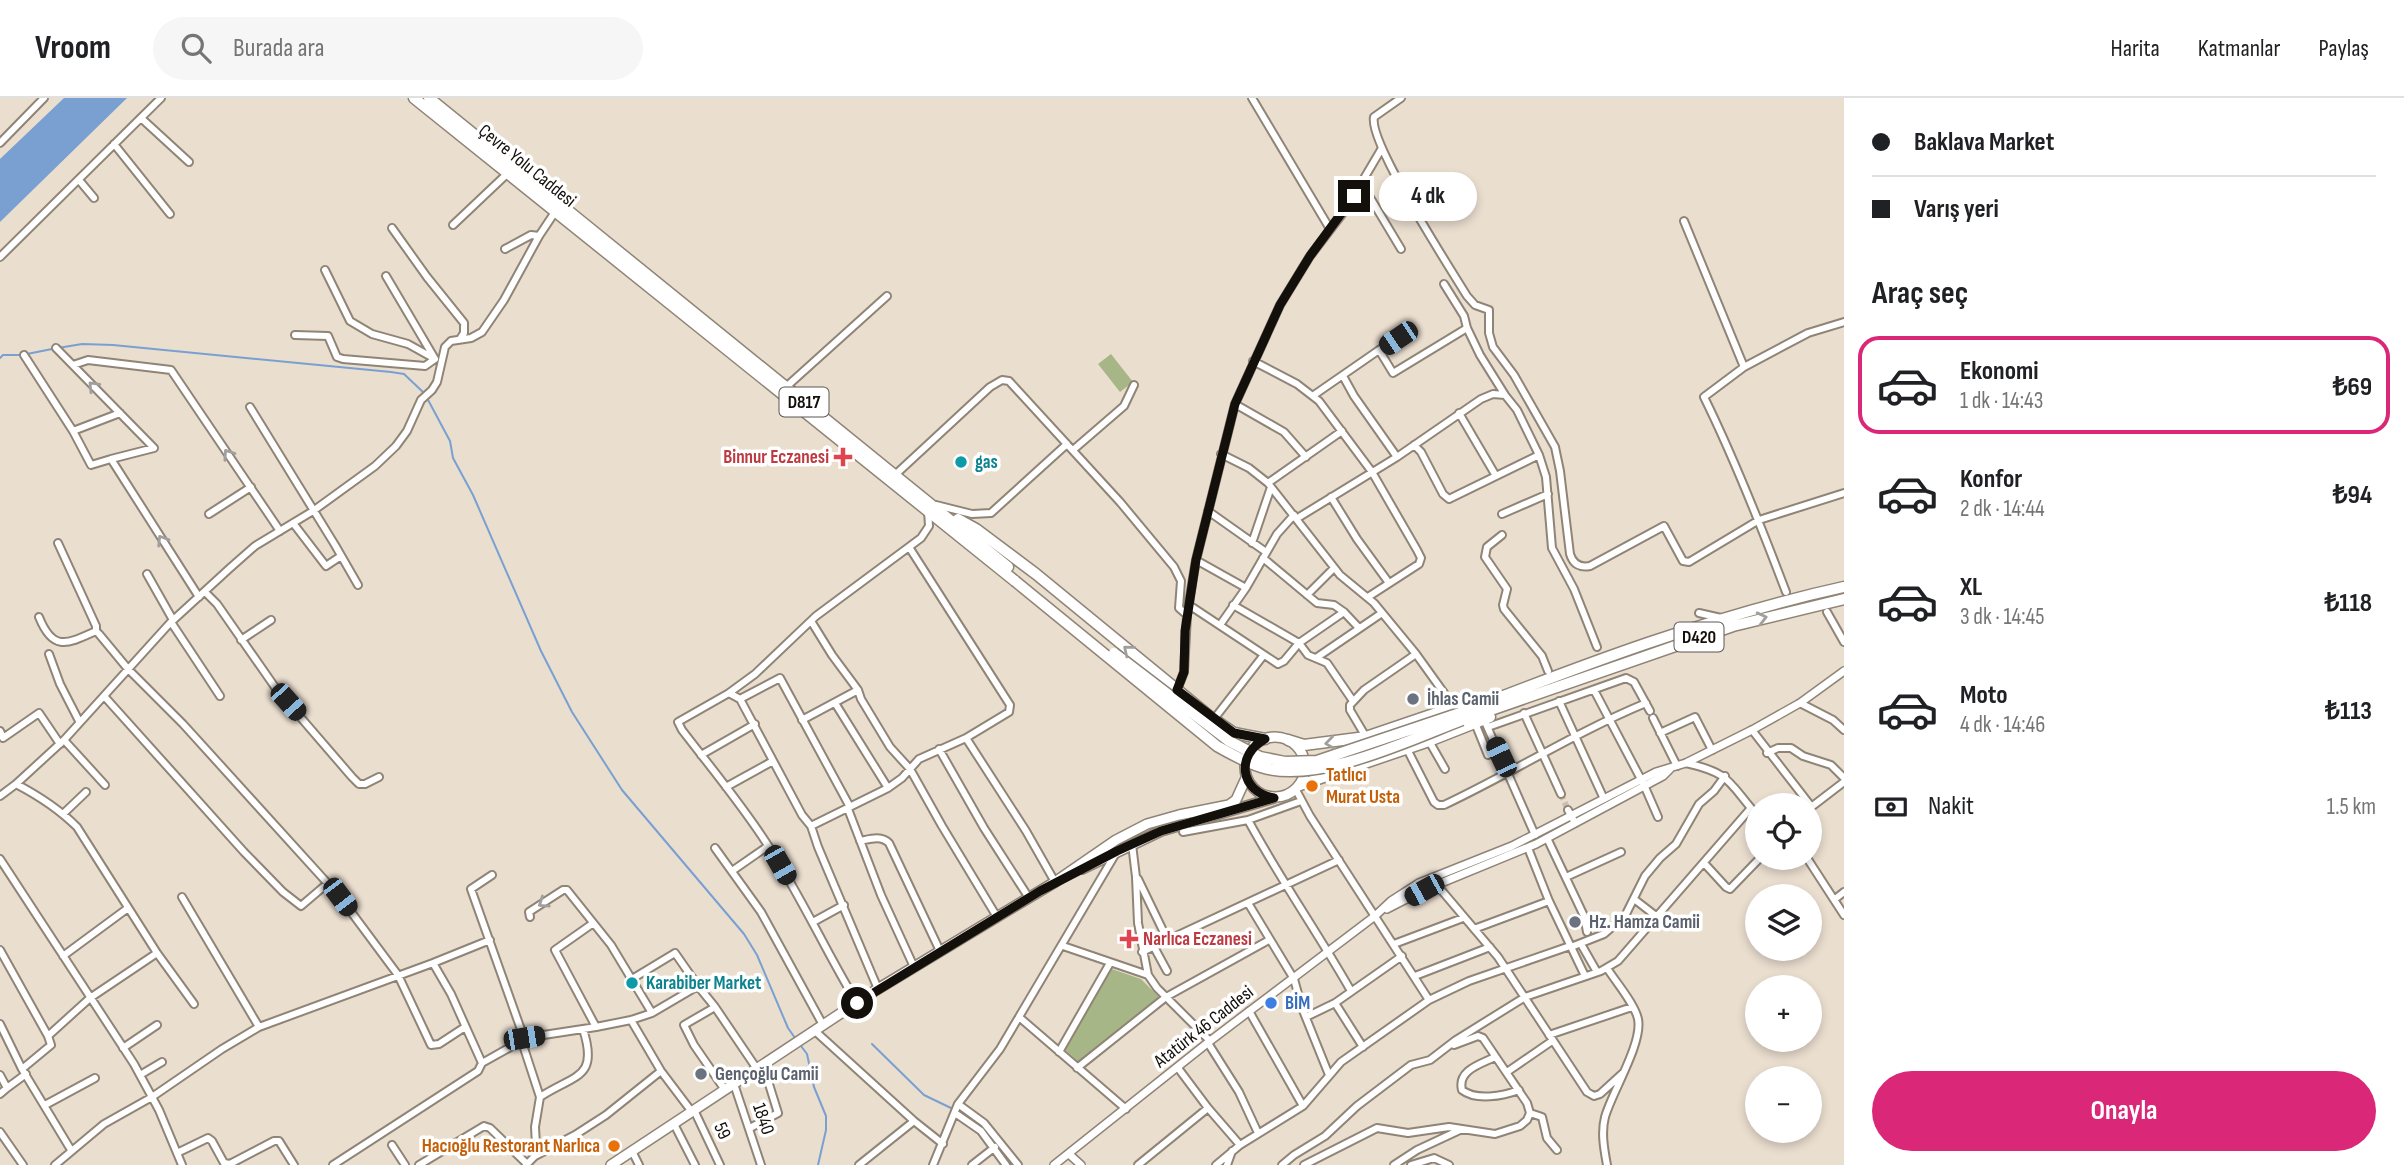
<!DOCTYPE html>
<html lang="tr">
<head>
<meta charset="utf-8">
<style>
  body { margin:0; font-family:"Sofia Sans Condensed",sans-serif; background:#f6f6f6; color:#202124; height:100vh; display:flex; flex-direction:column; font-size:26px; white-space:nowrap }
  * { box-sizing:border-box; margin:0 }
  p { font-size:23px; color:#757577 }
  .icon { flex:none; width:38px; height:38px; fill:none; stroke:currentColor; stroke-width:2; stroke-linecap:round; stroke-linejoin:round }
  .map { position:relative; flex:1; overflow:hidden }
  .side { display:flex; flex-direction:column; background:#fff; width:560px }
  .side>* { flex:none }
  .guide { display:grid; align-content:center; height:154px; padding:0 28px; background:#fff }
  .fabs { position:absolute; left:1745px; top:695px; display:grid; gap:14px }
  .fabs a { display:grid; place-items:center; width:77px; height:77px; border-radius:50%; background:#fff; box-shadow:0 4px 10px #0003; font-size:35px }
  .end { position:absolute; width:32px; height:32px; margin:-16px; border:9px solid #130f0a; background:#fff; box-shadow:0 0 0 4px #fff }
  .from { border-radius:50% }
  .bubble { position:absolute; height:49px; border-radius:24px; background:#fff; box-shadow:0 4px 10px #0003; font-size:23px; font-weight:700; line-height:49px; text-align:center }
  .car { position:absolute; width:21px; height:42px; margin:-21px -10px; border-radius:9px; box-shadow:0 0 5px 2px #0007; background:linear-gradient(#222 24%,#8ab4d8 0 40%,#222 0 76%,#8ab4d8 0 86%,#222 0) }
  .guide b { display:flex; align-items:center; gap:24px; height:66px; font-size:26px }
  .guide b+b { border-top:2px solid #e0e0e0 }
  .guide i { width:18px; height:18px; background:#202124 }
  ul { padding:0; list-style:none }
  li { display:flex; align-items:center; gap:21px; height:98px; margin:0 14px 10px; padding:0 14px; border:4px solid transparent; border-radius:21px }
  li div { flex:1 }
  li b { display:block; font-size:26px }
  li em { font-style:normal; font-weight:700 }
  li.current { border-color:#db2777 }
  li>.icon { width:63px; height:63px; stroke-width:1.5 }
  h2 { padding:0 28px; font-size:32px; line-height:84px }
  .pay { display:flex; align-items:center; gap:18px; height:77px; padding:0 28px; font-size:26px }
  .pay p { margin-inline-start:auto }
  .button { display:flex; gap:14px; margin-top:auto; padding:14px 28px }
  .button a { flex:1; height:80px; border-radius:42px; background:#db2777; color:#fff; font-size:28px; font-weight:700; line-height:80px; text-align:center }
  header { display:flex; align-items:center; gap:42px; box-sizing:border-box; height:98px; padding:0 35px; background:#fff; border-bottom:2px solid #e0e0e0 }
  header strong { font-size:33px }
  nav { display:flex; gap:38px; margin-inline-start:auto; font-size:24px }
  .search { width:490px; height:63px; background:#f6f6f6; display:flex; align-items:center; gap:18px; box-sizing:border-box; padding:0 24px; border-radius:38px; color:#757577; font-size:26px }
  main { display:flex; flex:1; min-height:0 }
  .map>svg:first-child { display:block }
  .green { fill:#a7b686 }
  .water { fill:#79a0d1 }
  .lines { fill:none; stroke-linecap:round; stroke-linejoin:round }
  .stream { stroke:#79a0d1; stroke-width:2 }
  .minor-tunnel { stroke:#cabfb1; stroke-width:6; stroke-dasharray:6 3; stroke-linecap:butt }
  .minor-casing { stroke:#8f8476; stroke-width:10 }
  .tertiary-casing { stroke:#8f8476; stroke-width:10 }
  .primary-casing { stroke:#8f8476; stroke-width:12 }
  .trunk-casing { stroke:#8f8476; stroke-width:13 }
  .minor { stroke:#fff; stroke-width:6 }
  .tertiary { stroke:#fff; stroke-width:7 }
  .primary { stroke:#fff; stroke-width:9 }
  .trunk { stroke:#fff; stroke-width:10 }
  .trunk-bridge-casing { stroke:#8f8476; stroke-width:13; stroke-linecap:butt }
  .trunk-bridge { stroke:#fff; stroke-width:10 }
  .oneway { stroke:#a19f9d }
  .route { stroke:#130f0a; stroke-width:9 }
  .health-dot { fill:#e0444e; stroke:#fff; stroke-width:2.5 }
  .culture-dot { fill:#0f9aa8; stroke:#fff; stroke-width:2.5 }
  .worship-dot { fill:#6b7280; stroke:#fff; stroke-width:2.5 }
  .food-dot { fill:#e8710a; stroke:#fff; stroke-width:2.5 }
  .shop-dot { fill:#3f7fe0; stroke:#fff; stroke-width:2.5 }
  .labels { text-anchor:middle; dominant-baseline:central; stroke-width:7; stroke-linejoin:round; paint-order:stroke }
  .shield { fill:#fff; stroke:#5a5754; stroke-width:2 }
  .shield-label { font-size:18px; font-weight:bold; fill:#130f0a }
  .street-label { font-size:19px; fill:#130f0a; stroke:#fff }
  .health-label { font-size:19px; font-weight:bold; fill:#be3a42; stroke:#fff; text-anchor:end }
  .culture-label { font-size:19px; font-weight:bold; fill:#0d838f; stroke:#fff; text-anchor:start }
  .worship-label { font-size:19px; font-weight:bold; fill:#5b616d; stroke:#fff; text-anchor:start }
  .food-label { font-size:19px; font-weight:bold; fill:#c56008; stroke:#fff; text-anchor:start }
  .shop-label { font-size:19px; font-weight:bold; fill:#366cbe; stroke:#fff; text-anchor:start }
</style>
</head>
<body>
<header>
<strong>Vroom</strong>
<div class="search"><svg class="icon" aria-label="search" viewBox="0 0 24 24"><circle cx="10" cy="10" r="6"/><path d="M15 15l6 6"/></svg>Burada ara</div>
<nav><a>Harita</a><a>Katmanlar</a><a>Paylaş</a></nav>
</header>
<main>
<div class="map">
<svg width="1844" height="1067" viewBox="0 0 1844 1067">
  <rect width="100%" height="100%" fill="#eadecf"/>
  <path class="green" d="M1111,256L1133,284L1120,294L1098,266Z
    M1112,871L1141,881L1161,901L1080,965L1063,950Z"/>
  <path class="water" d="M64,0H127L0,124V61Z"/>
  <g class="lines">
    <path class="stream" d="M58,250L82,246L113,247L391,274L404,276L424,295
      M27,256L52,251
      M0,260L3,257H21
      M427,300L450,343L453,360L473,397L541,553L572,614L622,692L744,836L757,857L788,930L795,940
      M872,946L924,997L953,1011
      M801,948L807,956L814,989L826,1018V1032L818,1067
      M960,1014L976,1026
      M990,1040L1000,1051L1010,1067"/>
    <path class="minor-tunnel" d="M1561,696L1568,712"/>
    <defs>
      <path id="minor" d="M1252,0L1330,131
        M1401,0L1374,19C1368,44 1450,170 1467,198L1475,207L1489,212V235L1493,249L1514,277L1555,349L1560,373L1570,456C1573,466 1580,470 1590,468L1664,428L1683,463L1689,464L1759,422L1844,395
        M141,20L189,64
        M0,45L44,0
        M114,46L170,116
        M79,82L94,100
        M1362,86L1401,151
        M1684,123L1744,269
        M453,127L508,75
        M392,130L427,179L464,225V235L460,241
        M505,151L531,137L539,138
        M0,159L161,0
        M325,172L350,223L372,236L408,246L435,261
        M1444,186L1464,218L1467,230L1480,257L1505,297
        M295,237L328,238L337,259L343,261L425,268L435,261L386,178
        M56,250L154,350L111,361L199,499
        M1379,252L1398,240
        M24,257L73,333L120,315
        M1253,263L1297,286L1319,303L1372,374L1417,452L1421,460L1419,466L1368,499
        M73,267L88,262L171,272L280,433
        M1343,278L1354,298L1397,359
        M786,289L887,198
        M1314,297L1379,252L1393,275L1467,230
        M1235,306L1284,334L1306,359
        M250,309L335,447L358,487
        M1459,315L1496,378
        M73,333L91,367L111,361
        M1414,347L1421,354L1443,396L1449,401L1539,357
        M1073,352L1124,308L1134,287
        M1221,356L1249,370L1268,385L1340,477L1374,505L1416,556L1444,595L1447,611
        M895,377L990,289L1002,282L1009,283L1120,404L1174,469L1181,483L1179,510L1187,517
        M1268,385L1342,333
        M1331,399L1357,441L1389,485
        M936,407L972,416L991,415L1067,346
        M1208,413L1266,454
        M209,416L251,389
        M1502,416L1548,396
        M1296,421L1397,359L1481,301L1493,296L1505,297L1517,312L1539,357L1546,379L1552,450L1574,491L1597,549
        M293,425L326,468L341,458
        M1502,437L1487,449L1485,459L1507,491L1503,507L1504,511L1542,558L1548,573
        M58,445L96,528V533
        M1252,445L1271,389
        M909,449L1010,607L1009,614L966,640
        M1263,460L1317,505L1334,507L1344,514L1359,530
        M1196,462L1246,490
        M147,476L173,522
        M205,494L217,506L277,592L352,679L359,686H365L379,679
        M1786,494C1761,428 1735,362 1704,299L1744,269L1808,235L1844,224
        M1307,497L1334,470
        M1189,507L1278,566L1284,563L1299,545L1344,514
        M1233,507L1299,545L1308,557L1327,565L1353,603
        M1827,514L1844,544
        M1699,515L1721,520
        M39,519C53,554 67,546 96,533L99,536L128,571L183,626L340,799L398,877L431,947L439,946L465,929
        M811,523L832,557L858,592
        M171,524L220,598
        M1220,527L1246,490L1277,436L1294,417
        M241,542L271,522
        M49,556L60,586L79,623
        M1316,560L1382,515
        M1177,592L1184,574L1187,517L1196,462L1235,306L1280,207L1310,158L1346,111L1382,50
        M1594,592L1644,687L1658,719
        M729,595L755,576L816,518L921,440L929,428L928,413
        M104,598L244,754L283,794L301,808L328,785
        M740,601L780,580L850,709
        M1559,603L1604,701
        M835,605L888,690
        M1800,605L1833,622L1844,632
        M1524,615L1561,696
        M1653,620L1677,668
        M1214,621L1263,558
        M802,622L858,592L861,601L890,649L910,671L942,728L997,819
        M1475,625L1488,657
        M1486,626L1535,737
        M1488,629L1626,580L1634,584L1650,613
        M1752,632L1811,708
        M0,633L3,640L39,615L60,646
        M1660,635L1695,619L1712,652
        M1366,639L1350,612V607L1364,592L1416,556
        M64,642L105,687
        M1429,643L1445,671
        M939,651L984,730L1029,800
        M1407,651L1434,704L1438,707H1444C1512,675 1576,634 1646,605
        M1767,655L1778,650H1791L1803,658L1831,667L1844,680
        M701,657L755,626
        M1686,665C1731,675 1728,684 1757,717
        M16,686L64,642L170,525L230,470L255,448L313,413L375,368L396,348L407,333L421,302L432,292L437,284L445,249L451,243L471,240L482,234L504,202L539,138L555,114
        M726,689L773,663
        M0,698L16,686C39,698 59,711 77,729L157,855L194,906
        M1810,710L1844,684
        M848,711L881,797L914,869
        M1568,712L1575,725
        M63,716L86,694
        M1248,722C1280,781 1318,835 1351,893
        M811,728L888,690L902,680L919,661L966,640L1026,733L1055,784
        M1183,734L1248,722L1301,703
        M1547,740L1584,818L1587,834
        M860,743C870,741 881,737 889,745L940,853
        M1132,746L1136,779L1138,825L1148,877L1157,890L1210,943
        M715,750L761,814L823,927
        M1528,750L1549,803L1585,878
        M1807,760L1844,817
        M0,761L134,966L159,1012L182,1067
        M1704,765L1726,789L1730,791L1760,760
        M732,773L768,748
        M492,777L471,791L524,940L596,929
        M1566,779L1621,754
        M1138,781L1168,843
        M1437,787L1498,859L1587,994L1594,998L1600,996L1623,975
        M1634,801L1656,818
        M1835,801L1844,794
        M1248,805L1294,881L1302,910L1329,977
        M530,819L529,814L563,792H567L611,847L652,915L631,922L596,929L555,852L592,826
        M813,824L844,807
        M1474,831L1549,803
        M1394,846L1463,820
        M1581,846L1597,874
        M1063,848L1148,877
        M1154,849L1167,873
        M1571,849L1604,836L1625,818L1645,778L1660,760L1676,746L1699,706L1714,693L1725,678
        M0,852L48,938L90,900L157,855
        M1142,854L1339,762
        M63,858L128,810
        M1607,870C1615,883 1635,906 1638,921C1643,945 1612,994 1605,1019C1601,1034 1604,1051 1607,1067
        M1415,878L1490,849
        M632,881L675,855L698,888L715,909L757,971
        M1429,902L1469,883L1570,848
        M857,905C826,854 802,800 769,749C743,708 712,671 682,632L678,624L729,595L740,601L802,717L811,728L818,749L878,891
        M1335,905L1363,949
        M715,909L684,927L694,947L725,992
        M1249,913L1303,1008
        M652,915L698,888
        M1019,919L1126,1011
        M1306,919L1335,905L1402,858
        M631,922L661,973L692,1014
        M0,926L22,971
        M259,929L433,865
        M815,933L914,1023L943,1046
        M1549,937L1632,909
        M48,938L51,947L22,971L71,1052
        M522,944L540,999
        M1208,945L1239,994L1258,1035
        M123,950L157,927
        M1059,954L1110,865
        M1495,959C1481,966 1457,972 1462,992C1476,1003 1503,998 1519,992
        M482,965L523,942
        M1077,970L1166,899L1269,842
        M1178,970L1208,1010L1240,1047
        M1507,974L1552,943
        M0,977L7,990L0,996
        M140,977L162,964
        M734,986L761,1067
        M7,990L26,976
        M958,1006L984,1025L1018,1067
        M45,1007L95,980
        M694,1012L720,1067
        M955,1015L981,1033L1006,1067
        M1530,1015L1542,1019L1547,1040L1557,1052
        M674,1026L695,1067
        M750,1030L778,1015L763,967
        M0,1034L23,1067
        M392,1047L405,1067
        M632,1053L639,1067
        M177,1055L208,1040L212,1043L224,1065L230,1066L274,1043H279L294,1067
        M535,1058L575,1037L606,1017L661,973
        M55,1067L104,1026L152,999L222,951L259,929L182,799
        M333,1067L478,973L482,965L451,896L433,865L490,842
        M419,1067L484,1028L490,1030L526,1065
        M526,1067L535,1058L536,1047L535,1029L540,999C575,976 599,981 583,931
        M859,1067L914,1023
        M933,1067L958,1006L1000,951L1116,755
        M972,1067L995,1049
        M1138,1067L1208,1010
        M1216,1067L1240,1047L1303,1008L1341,964L1429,902L1310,718L1296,692
        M1227,1067L1232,1053
        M1282,1067L1294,1057L1325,1038L1357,1008L1411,967L1430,962L1456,942L1525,899L1601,873L1618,863L1751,710
        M1304,1067L1377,1030L1408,1035L1449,1029L1495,1036L1520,1028L1527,1022L1530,1015L1527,1005L1483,940L1478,938L1454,947
        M1394,1067L1417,1052L1462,1031
        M1411,1067L1434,1060L1449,1067"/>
      <path id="tertiary" d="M1387,811L1424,792L1536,746L1663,678L1670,671
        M1069,1056L1081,1067
        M1054,1067L1210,943L1375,818L1391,803L1419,785L1512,748L1656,674L1686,665L1752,632L1800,605L1844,573"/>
      <path id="primary" d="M1245 669a30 30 0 1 1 60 0a30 30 0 1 1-60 0Z
        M1082,771L1161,733L1274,700
        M611,1067L876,892L1055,784L1116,742L1147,726L1179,717L1229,707L1236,702L1246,680"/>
      <path id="trunk" d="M414,0L1015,483
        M429,0L1008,469
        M958,421L976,431L1036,476L1208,617L1234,635L1265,641
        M1460,615C1585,566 1712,518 1844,489
        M1462,622L1733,528L1844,501
        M1288,642L1304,647L1366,639L1475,602
        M1300,687L1429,643L1490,619"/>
    </defs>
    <use href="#minor" class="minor-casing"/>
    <use href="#tertiary" class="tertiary-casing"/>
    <use href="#primary" class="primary-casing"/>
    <use href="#trunk" class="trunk-casing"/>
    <use href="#minor" class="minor"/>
    <use href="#tertiary" class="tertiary"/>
    <use href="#primary" class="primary"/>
    <use href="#trunk" class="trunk"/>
    <defs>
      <path id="trunk-bridge" d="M1015,483L1217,648C1231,656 1245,664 1261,669C1316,687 1410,642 1462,622
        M1114,555L1229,643L1260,659L1285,664L1317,663L1460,615"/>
    </defs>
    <use href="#trunk-bridge" class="trunk-bridge-casing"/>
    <use href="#trunk-bridge" class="trunk-bridge"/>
  </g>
  <defs><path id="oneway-chevron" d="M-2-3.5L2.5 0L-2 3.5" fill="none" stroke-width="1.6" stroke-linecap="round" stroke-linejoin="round" transform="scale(1.75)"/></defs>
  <g class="oneway">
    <use href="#oneway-chevron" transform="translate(93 288) rotate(-134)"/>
    <use href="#oneway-chevron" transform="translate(228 356) rotate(-124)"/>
    <use href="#oneway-chevron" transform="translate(162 442) rotate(-122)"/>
    <use href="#oneway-chevron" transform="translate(1762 520) rotate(-14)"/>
    <use href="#oneway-chevron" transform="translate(1128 552) rotate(-141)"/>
    <use href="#oneway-chevron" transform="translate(1330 645) rotate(172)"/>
    <use href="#oneway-chevron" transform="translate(543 805) rotate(146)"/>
  </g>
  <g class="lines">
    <path class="route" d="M857,905L1040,793L1117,753L1161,733L1274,700C1240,694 1235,657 1265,641L1234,635L1177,592L1184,574L1185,533L1196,462L1235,306L1280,207L1310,158L1354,98"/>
  </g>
  <g class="health-dot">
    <path d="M839.5 348.5h7v7h7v7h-7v7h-7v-7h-7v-7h7z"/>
    <path d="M1125.5 830.5h7v7h7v7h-7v7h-7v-7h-7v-7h7z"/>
  </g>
  <g class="culture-dot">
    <circle cx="961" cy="364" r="7"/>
    <circle cx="632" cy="885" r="7"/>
  </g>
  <g class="worship-dot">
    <circle cx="1413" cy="601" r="7"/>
    <circle cx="1575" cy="824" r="7"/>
    <circle cx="701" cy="976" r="7"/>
  </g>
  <g class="food-dot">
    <circle cx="1312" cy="688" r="7"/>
    <circle cx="614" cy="1048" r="7"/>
  </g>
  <circle class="shop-dot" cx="1271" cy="905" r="7"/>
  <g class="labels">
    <g class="shield">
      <rect x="779.5" y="289.5" width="49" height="29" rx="5"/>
      <rect x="1674.5" y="524.5" width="49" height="29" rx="5"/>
    </g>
    <g class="shield-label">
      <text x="804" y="304">D817</text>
      <text x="1699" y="539">D420</text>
    </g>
    <g class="street-label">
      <text transform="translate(527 68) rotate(39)">Çevre Yolu Caddesi</text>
      <text transform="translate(1204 929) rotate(-38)">Atatürk 46 Caddesi</text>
      <text transform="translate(763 1021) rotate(71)">1840</text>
      <text transform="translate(722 1033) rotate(65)">59</text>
    </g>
    <g class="health-label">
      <text x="829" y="359">Binnur Eczanesi</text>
      <text x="1143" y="841" text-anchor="start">Narlıca Eczanesi</text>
    </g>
    <g class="culture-label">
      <text x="975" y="364">gas</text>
      <text x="646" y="885">Karabiber Market</text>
    </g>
    <g class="worship-label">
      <text x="1427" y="601">İhlas Camii</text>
      <text x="1589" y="824">Hz. Hamza Camii</text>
      <text x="715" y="976">Gençoğlu Camii</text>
    </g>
    <g class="food-label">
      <text x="1326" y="677">Tatlıcı<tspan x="1326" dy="22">Murat Usta</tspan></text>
      <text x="600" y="1048" text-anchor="end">Hacıoğlu Restorant Narlıca</text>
    </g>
    <g class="shop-label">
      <text x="1285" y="905">BİM</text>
    </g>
  </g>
</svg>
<div class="fabs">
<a><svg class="icon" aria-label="locate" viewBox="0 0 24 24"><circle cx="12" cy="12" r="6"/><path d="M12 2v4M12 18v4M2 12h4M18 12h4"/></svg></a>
<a><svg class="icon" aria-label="layers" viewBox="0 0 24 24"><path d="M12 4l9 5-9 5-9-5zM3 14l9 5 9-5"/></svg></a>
<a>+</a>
<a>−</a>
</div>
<i class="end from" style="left:857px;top:905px"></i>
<i class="end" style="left:1354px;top:98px"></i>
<div class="bubble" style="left:1379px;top:74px;width:98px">4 dk</div>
<i class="car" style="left:1398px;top:240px;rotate:236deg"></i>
<i class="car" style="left:288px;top:604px;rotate:138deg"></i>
<i class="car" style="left:1501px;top:659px;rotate:335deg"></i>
<i class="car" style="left:780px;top:767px;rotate:150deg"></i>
<i class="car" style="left:1424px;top:792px;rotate:241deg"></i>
<i class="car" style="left:340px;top:799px;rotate:143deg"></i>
<i class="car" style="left:524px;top:940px;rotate:81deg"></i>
</div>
<section class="side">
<div class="guide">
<b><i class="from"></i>Baklava Market</b>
<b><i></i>Varış yeri</b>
</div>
<h2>Araç seç</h2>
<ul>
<li class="current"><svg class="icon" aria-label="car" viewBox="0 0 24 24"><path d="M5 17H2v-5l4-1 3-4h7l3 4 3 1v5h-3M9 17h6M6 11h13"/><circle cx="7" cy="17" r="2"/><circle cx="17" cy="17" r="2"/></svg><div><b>Ekonomi</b><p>1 dk · 14:43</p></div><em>₺69</em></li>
<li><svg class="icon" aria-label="car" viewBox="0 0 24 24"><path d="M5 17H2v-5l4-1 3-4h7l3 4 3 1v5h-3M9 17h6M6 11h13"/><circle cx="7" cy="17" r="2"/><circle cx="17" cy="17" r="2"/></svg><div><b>Konfor</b><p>2 dk · 14:44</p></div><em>₺94</em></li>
<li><svg class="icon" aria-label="car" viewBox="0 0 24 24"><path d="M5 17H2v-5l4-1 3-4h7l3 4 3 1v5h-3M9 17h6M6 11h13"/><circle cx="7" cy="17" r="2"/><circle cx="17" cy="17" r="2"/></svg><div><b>XL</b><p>3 dk · 14:45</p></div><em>₺118</em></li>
<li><svg class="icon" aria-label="car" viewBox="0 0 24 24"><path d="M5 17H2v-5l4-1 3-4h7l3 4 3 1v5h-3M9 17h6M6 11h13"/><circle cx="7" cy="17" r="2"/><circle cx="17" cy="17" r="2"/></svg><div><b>Moto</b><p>4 dk · 14:46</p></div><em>₺113</em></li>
</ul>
<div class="pay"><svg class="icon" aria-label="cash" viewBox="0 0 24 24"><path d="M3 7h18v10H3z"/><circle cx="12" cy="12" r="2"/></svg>Nakit<p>1.5 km</p></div>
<div class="button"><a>Onayla</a></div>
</section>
</main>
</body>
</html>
